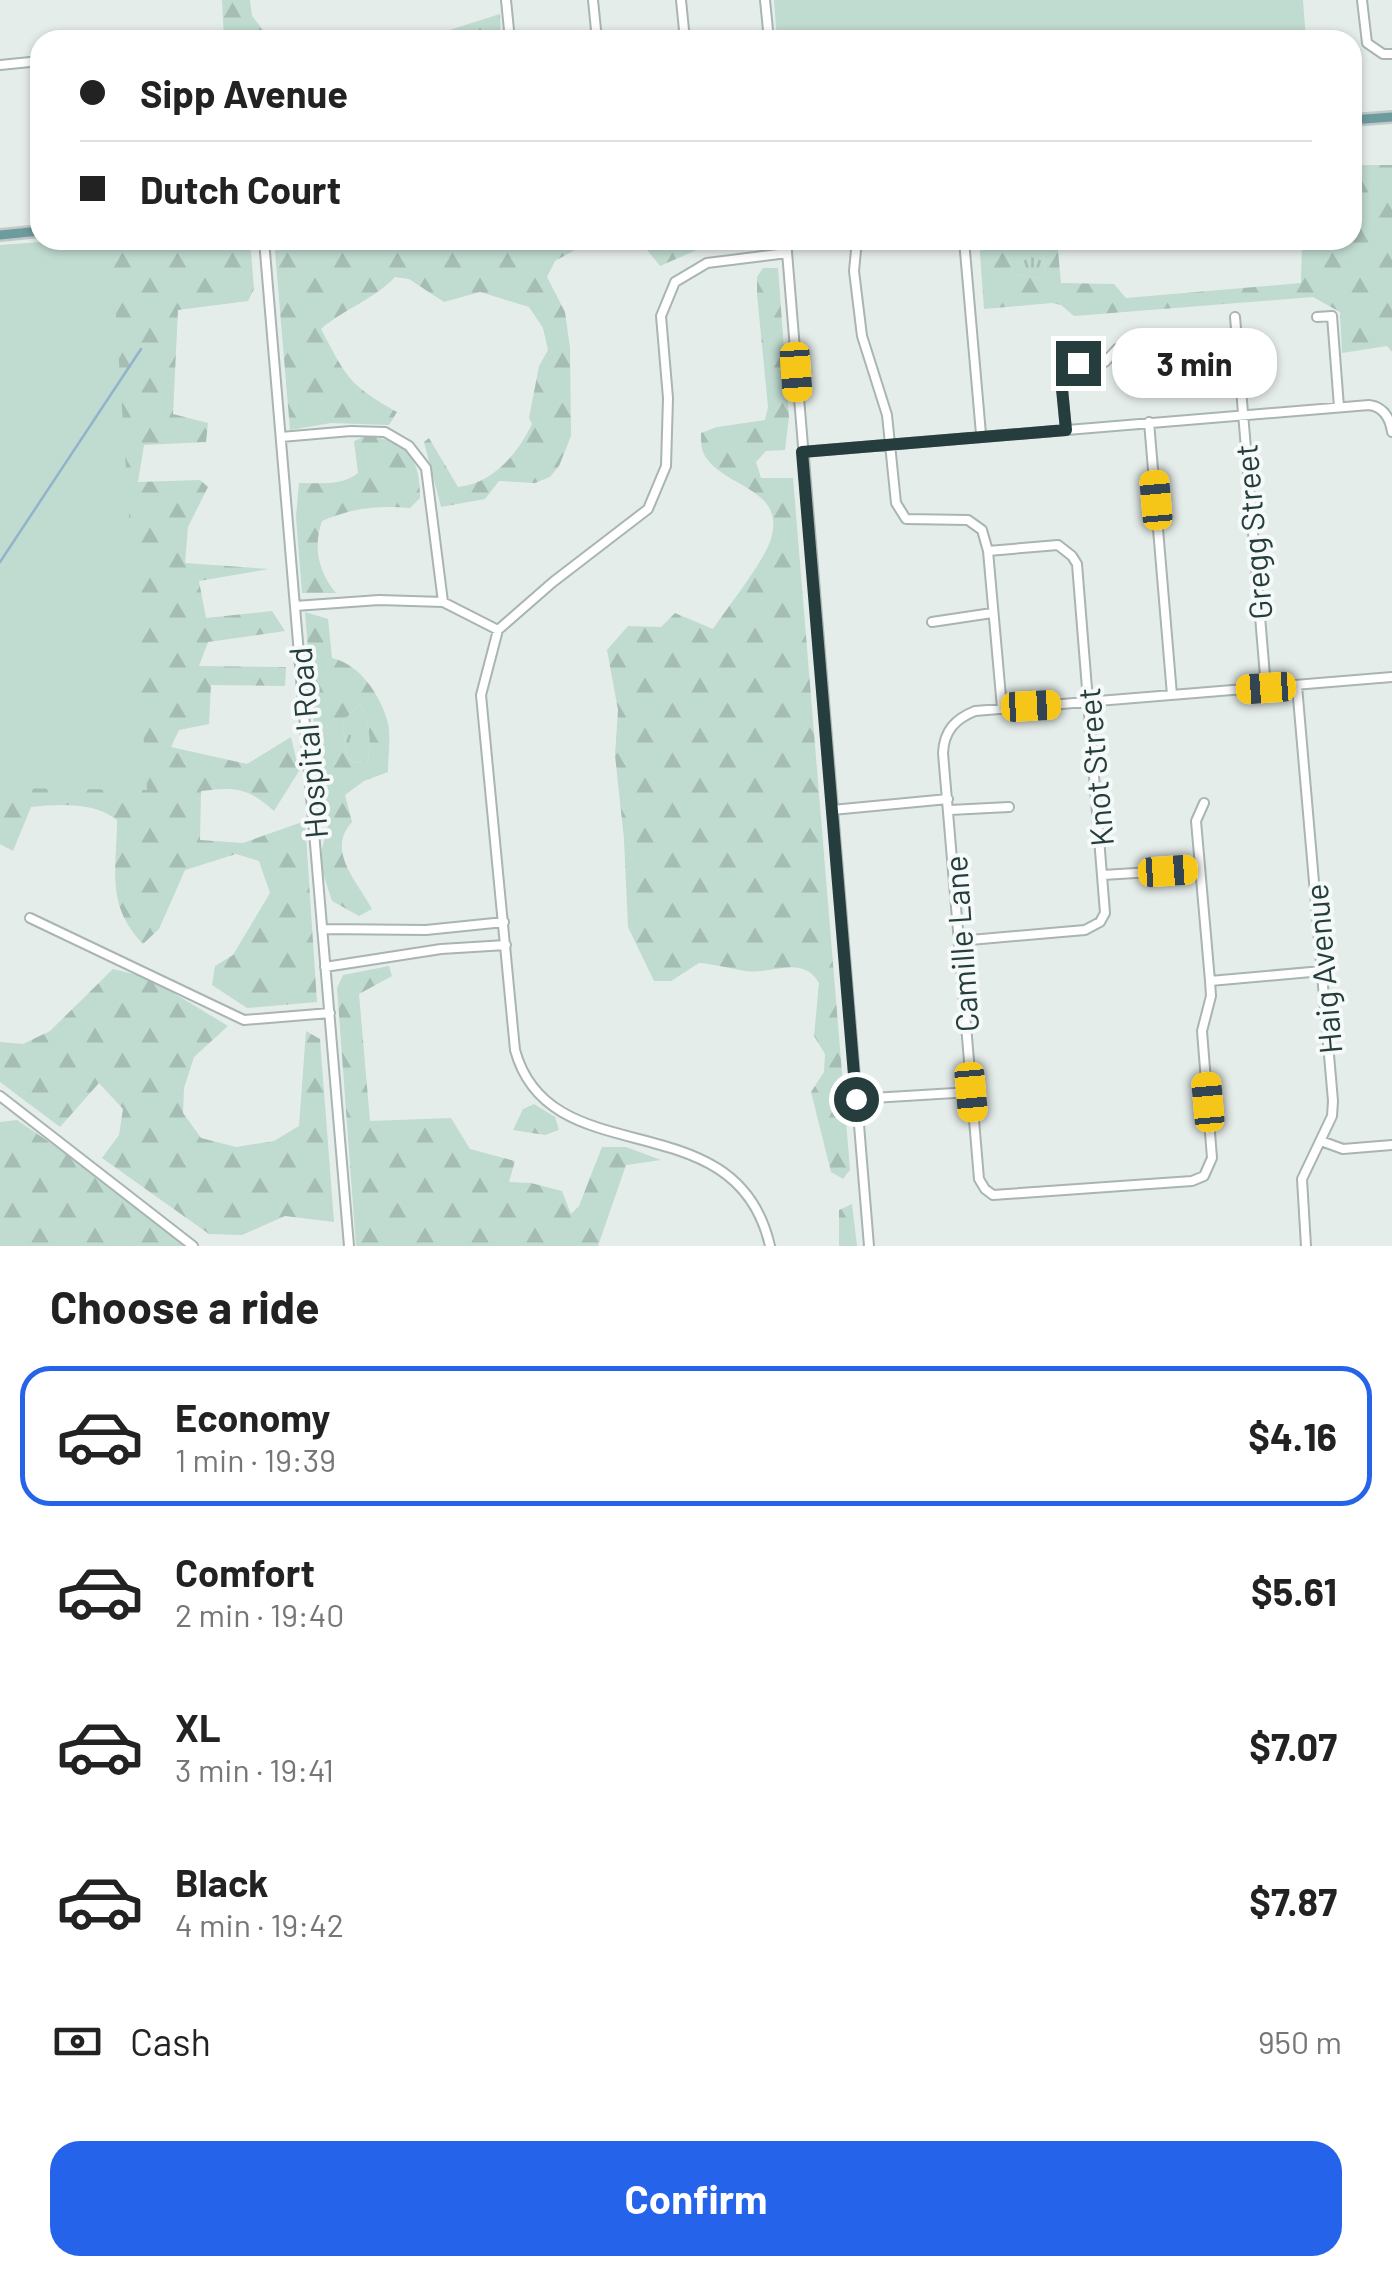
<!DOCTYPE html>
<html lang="en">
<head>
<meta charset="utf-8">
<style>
  body { margin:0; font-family:Barlow,sans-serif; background:#f6f6f6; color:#222; height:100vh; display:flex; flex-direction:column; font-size:38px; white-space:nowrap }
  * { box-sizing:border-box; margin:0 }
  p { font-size:32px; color:#767676 }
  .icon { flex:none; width:55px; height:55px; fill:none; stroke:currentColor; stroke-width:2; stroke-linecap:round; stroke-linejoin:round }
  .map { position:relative; height:1246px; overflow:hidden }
  .drawer { display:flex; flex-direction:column; background:#fff; flex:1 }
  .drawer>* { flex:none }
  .hud { position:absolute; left:30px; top:30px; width:1332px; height:220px; border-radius:30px; box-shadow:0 2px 8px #0004; display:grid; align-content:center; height:220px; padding:0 50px; background:#fff }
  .end { position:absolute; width:45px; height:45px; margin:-22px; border:12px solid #263d3d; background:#fff; box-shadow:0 0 0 5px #fff }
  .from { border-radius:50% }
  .bubble { position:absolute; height:70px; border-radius:30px; background:#fff; box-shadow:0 2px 8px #0004; font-size:32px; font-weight:700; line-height:70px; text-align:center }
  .car { position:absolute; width:30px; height:60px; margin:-30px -15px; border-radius:12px; box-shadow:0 0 8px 2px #0007; background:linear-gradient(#f5c518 24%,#345 0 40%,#f5c518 0 76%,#345 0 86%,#f5c518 0) }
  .hud b { display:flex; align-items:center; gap:35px; height:95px; font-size:38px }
  .hud b+b { border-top:2px solid #e0e0e0 }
  .hud i { width:25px; height:25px; background:#222 }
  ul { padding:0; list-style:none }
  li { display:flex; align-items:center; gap:30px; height:140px; margin:0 20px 15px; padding:0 30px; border:5px solid transparent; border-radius:30px }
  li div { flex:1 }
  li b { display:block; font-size:38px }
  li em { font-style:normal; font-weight:700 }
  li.current { border-color:#2563eb }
  li>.icon { width:90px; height:90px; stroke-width:1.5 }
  h2 { padding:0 50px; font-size:45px; line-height:120px }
  .pay { display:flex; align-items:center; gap:25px; height:110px; padding:0 50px; font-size:38px }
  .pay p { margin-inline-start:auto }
  .cta { display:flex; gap:20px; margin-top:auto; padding:20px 50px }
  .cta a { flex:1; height:115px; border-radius:30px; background:#2563eb; color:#fff; font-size:40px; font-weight:700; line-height:115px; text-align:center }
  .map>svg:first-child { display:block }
  .grass { fill:url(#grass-tufts) }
  .forest { fill:url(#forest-firs); fill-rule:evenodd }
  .park { fill:#c0dbcf }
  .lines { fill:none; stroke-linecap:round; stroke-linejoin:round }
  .stream { stroke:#93b3cc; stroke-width:2.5 }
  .minor-casing { stroke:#a8b5b3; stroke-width:12 }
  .major-casing { stroke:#c2c9c9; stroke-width:14 }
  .minor { stroke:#fff; stroke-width:8 }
  .major { stroke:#6e9c9e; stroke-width:9 }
  .route { stroke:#263d3d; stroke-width:12 }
  .labels { text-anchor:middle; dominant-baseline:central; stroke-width:8; stroke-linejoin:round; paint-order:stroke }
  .street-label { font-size:32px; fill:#263d3d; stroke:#f5f9f8 }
</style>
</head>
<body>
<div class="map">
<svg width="1392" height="1246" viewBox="0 0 1392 1246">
  <defs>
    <pattern id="grass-tufts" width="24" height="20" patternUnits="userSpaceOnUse" patternTransform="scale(2.5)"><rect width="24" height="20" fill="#c0dbcf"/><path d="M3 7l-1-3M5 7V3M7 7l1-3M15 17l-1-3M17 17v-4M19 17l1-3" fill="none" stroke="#a5bdb3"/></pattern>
    <pattern id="forest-firs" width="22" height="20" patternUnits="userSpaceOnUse" patternTransform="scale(2.5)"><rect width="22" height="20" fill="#c0dbcf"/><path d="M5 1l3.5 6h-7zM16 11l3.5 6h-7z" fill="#a5bdb3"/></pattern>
  </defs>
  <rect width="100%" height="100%" fill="#e5edeb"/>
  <path class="grass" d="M1000,240H1041L1046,275L1037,278L1013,274L1006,251L997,247Z
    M360,704C370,719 371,742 368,760L353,763L347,755L342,722Z"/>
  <path class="forest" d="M222,0H250L252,16L271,40H224Z
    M500,14L501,40H364L399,33L437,34Z
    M1353,165H1392V352L1387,346L1342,353L1340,312L1313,297L1074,316L1061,305L1052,303L984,309L979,240H1000L997,247L1006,251L1013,274L1037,278L1046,275L1041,240H1057L1061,283L1114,284L1126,298L1301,283L1302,240H1352Z
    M141,240H250L254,289L248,301L178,310L173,414L208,423L206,442L144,445L138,482L200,480L208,487L188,527L185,563L269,569L199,581L206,618L272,611L285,631L208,642L199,666L286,667L285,686L211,685L209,724L179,730L171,747L247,764L291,737L299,771L274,811C247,787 235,787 201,791L200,840L243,843L305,821L317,1002L247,1008L212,985L215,966L233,955L270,893L259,861L236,854L185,870L159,929L143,944C105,904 117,870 117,820C94,802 60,804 31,807L13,851L0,844V252Z
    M279,240H593L555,261L547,277L565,312L570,348L571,436L559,466L550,477L535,483L499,481L485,499L441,507L424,442L429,438L458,487C493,484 518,453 532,424L529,418L539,366L548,350L543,328L529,307L480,292L444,302L409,279L395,277C373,300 344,309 321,329C347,378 348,384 397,412L389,425L331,423L290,430L275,251Z
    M639,240H772L699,249L660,266Z
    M763,268H778L789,417L785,450L766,451L756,462L761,478H793L850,1170L843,1179L831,1172L811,1092L824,1072L825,1054L814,1036L819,983C802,954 772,975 746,971C731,969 716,964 699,963L671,981H654L628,927L624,839L615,755L618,710L607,650L628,626L661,627L675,613L713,629C727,608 768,557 772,535C783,488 724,487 705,456C701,450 701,441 701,433L717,427L765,420L768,407L757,294V277Z
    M366,436C408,440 420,458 420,498L410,508C377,505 353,508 322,521C313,547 318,571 336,593H302L296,517L299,483C318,483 343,486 358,473L354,441Z
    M305,612L328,619L332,658C360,664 381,696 388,723C391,738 388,757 388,772L364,781L345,795L352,822C326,850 356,880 372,909L359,916L332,901L319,861L329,821L318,776ZM360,704C370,719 371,743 368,760L353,763L347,755L342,722Z
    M389,966L392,976L359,994L370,1121L451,1118L470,1149L515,1161L509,1182L531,1183L562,1191L571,1214L579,1206L602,1147H626L661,1160L626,1165L598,1246H356L337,988L343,975Z
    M113,969L149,978L228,1026L194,1057L184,1088L183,1113L201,1138L236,1147L274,1141L299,1126L306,1031L320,1039L334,1222L285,1216L242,1235L209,1234L102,1158L119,1135L123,1109L99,1083L60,1127L0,1082V1042L23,1044L50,1031Z
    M534,1104L555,1117L559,1130L545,1135L513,1130L523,1109Z
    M17,1120L58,1148L185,1246H0V1122Z
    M852,1204L857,1246H839V1210Z"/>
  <path class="park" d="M774,0H1303L1306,40H777Z
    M69,240H111L147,790L0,788V245Z"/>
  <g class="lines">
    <path class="stream" d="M0,562L141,349"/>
    <defs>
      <path id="minor" d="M506,0L510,40
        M593,0L597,40
        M681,0L685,40
        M765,0L769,40
        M1362,0L1367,43L1383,54H1392
        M0,65L40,61
        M264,240L349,1246
        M786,240L869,1246
        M857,240L854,271L862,336L887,415L896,503L906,519L968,520L982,530L988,551L1002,708
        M964,240L981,434
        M1235,317L1266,688
        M1317,317L1332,316L1339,407
        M1149,422L1172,695
        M1066,430L1060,368L1105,362L1117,349
        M281,437L351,431L385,432L409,446L426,468L443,602
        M802,452L1369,405C1384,407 1390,418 1392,432
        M295,606L379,600L443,602L498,630
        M932,622L992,613
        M1297,686L1333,1101L1332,1116L1302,1179L1306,1246
        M1204,803L1196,821L1210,981L1211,996L1202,1031L1212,1158L1204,1176L1192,1181L993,1195L985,1189L979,1179L943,753C944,731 955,719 975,711L1392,677
        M832,810L948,799
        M950,810L1009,807
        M1103,875L1200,869
        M30,918L244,1020L330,1013
        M322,929L426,930L504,922
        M959,941L1085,930L1100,922L1105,913L1077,564L1072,556L1058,545L988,551
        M325,967L441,949L506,945
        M1210,981L1322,971
        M0,1096L193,1246
        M856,1099L971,1092
        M1321,1141L1343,1149L1392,1145
        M770,1246C736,1097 550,1178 515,1050L481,695L498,630L553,582L648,509L666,466L668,398L661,316L675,282L707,263L787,253"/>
      <path id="major" d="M1352,120L1392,117
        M0,235L40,231"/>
    </defs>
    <use href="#minor" class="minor-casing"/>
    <use href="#major" class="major-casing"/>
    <use href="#minor" class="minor"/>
    <use href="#major" class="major"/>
  </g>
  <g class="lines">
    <path class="route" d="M856,1099L802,452L1066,430L1060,368L1078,363"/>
  </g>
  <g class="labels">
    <g class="street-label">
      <text transform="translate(1252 532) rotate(-95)">Gregg Street</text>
      <text transform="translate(307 743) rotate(-95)">Hospital Road</text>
      <text transform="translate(1094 767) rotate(-95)">Knot Street</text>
      <text transform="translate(960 944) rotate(-94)">Camille Lane</text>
      <text transform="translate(1322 969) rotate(-95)">Haig Avenue</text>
    </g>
  </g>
</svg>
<i class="end from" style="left:856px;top:1099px"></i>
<i class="end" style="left:1078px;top:363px"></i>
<div class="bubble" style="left:1112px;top:328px;width:165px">3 min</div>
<i class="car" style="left:796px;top:372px;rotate:176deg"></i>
<i class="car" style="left:1156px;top:500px;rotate:355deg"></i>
<i class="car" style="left:1266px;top:688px;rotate:266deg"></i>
<i class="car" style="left:1031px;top:706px;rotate:87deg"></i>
<i class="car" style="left:1168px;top:871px;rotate:86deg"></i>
<i class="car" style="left:971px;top:1092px;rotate:175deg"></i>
<i class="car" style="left:1208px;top:1102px;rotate:355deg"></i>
<div class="hud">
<b><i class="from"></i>Sipp Avenue</b>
<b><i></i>Dutch Court</b>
</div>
</div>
<section class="drawer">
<h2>Choose a ride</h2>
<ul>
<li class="current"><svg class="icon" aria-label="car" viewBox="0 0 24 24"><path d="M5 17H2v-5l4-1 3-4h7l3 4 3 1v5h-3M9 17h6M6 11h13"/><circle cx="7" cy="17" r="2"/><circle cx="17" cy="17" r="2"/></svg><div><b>Economy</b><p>1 min · 19:39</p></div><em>$4.16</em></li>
<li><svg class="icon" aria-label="car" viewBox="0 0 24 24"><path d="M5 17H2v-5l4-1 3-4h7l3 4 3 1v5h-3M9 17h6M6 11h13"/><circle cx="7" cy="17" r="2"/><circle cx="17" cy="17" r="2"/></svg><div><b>Comfort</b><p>2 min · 19:40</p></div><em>$5.61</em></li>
<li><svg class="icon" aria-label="car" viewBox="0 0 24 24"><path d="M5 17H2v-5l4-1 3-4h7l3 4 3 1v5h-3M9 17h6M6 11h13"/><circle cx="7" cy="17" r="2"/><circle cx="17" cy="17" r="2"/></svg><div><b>XL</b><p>3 min · 19:41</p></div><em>$7.07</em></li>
<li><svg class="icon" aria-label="car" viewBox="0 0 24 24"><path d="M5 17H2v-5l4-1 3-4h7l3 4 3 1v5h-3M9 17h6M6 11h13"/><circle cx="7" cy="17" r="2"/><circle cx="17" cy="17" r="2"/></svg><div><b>Black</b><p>4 min · 19:42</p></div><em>$7.87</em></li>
</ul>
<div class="pay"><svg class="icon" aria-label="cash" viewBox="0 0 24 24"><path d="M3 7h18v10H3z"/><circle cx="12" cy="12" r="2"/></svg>Cash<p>950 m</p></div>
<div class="cta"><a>Confirm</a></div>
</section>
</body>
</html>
